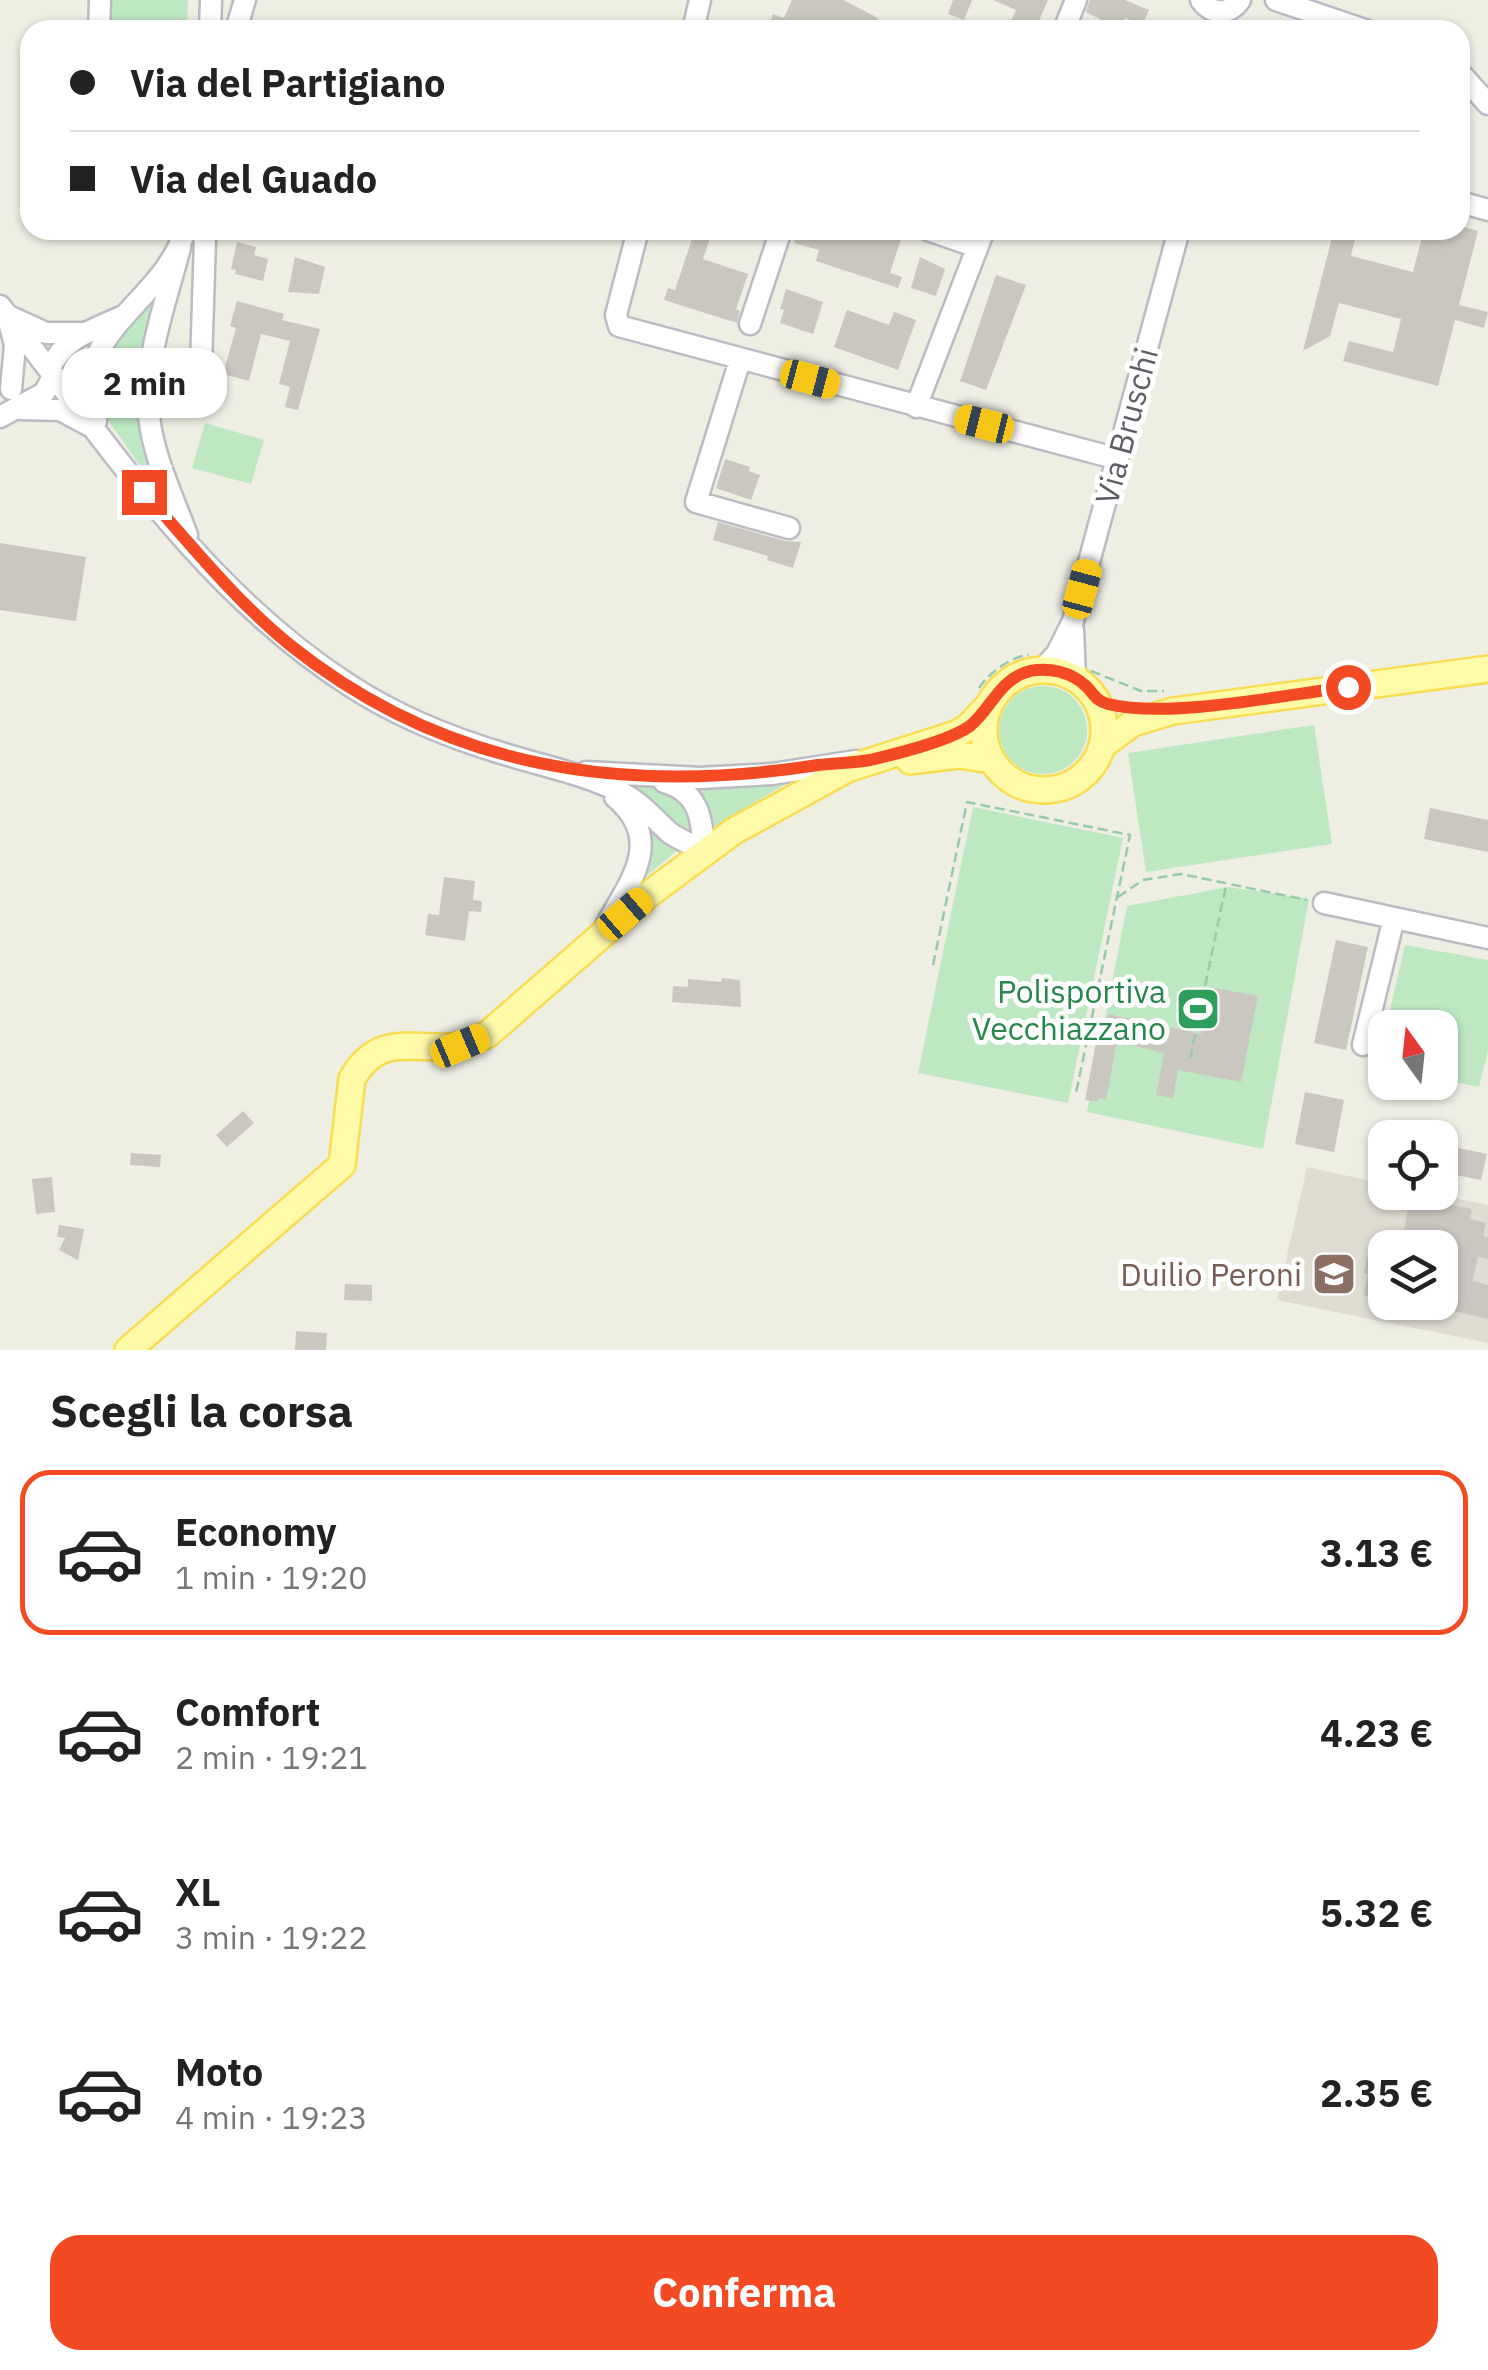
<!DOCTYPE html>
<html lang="it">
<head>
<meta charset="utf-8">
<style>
  body { margin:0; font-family:"IBM Plex Sans",sans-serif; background:#f6f6f6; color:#222; height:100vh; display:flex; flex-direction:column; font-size:38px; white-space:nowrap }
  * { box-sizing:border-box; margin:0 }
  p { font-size:32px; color:#767676 }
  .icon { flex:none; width:55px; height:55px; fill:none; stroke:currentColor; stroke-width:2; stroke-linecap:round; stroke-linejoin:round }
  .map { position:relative; height:1350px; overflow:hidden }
  .side { display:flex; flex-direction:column; background:#fff; flex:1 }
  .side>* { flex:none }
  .top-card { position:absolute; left:20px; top:20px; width:1450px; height:220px; border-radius:30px; box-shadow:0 2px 8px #0004; display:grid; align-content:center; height:220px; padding:0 50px; background:#fff }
  .needle { width:65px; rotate:345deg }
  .controls { position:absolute; left:1368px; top:1010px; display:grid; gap:20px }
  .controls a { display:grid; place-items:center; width:90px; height:90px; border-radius:20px; background:#fff; box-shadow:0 2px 8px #0004; font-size:50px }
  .end { position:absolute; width:45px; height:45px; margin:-22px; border:12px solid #f44a24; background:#fff; box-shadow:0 0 0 5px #fff }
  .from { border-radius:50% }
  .bubble { position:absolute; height:70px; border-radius:30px; background:#fff; box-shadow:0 2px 8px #0004; font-size:32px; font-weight:700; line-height:70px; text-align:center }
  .car { position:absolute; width:30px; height:60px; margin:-30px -15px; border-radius:12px; box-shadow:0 0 8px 2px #0007; background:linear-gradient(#f5c518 24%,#345 0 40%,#f5c518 0 76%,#345 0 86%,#f5c518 0) }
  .top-card b { display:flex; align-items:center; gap:35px; height:95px; font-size:38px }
  .top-card b+b { border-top:2px solid #e0e0e0 }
  .top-card i { width:25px; height:25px; background:#222 }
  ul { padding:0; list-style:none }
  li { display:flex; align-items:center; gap:30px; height:165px; margin:0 20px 15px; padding:0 30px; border:5px solid transparent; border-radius:30px }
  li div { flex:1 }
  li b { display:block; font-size:38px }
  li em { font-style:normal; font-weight:700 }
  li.current { border-color:#f44a24 }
  li>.icon { width:90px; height:90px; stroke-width:1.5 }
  h2 { padding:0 50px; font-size:45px; line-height:120px }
  .button { display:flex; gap:20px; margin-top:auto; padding:20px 50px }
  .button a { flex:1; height:115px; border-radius:30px; background:#f44a24; color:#fff; font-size:40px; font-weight:700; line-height:115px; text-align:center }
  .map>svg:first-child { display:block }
  .education { fill:#dfddd2; fill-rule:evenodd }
  .green { fill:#bee8c2 }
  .building { fill:#cac7c0 }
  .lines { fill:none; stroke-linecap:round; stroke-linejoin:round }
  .minor-casing { stroke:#bbbcc3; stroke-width:25 }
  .major-casing { stroke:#fadc51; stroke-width:30 }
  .path { stroke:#96caaa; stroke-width:2.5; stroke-dasharray:10 5; stroke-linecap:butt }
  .minor { stroke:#fff; stroke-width:20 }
  .major { stroke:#fffaa8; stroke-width:25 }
  .route { stroke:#f44a24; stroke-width:12 }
  .labels { text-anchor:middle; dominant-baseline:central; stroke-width:10; stroke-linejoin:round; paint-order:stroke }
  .street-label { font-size:32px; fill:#5b5e65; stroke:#fff }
  .leisure-label { font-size:32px; fill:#27864d; stroke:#fff; text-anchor:end }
  .education-label { font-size:32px; fill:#785e54; stroke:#fff; text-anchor:end }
</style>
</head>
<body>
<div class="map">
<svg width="1488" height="1350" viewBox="0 0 1488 1350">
  <rect width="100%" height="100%" fill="#efeee3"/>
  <path class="education" d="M1307,1167L1385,1184V1192L1427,1193L1488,1205V1343L1277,1300ZM1385,1248H1440V1302H1385Z"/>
  <path class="green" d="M106,0H188L187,30H105Z
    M162,288L141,371L161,495L105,416L96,371L124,330Z
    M205,423L264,440L251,484L192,468Z
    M999 730a44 44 0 1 1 88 0a44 44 0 1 1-88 0Z
    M1314,725L1332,844L1146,872L1128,753Z
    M799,776L710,829L683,782Z
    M610,780L666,786L692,810L697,837Z
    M973,807L1123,838L1068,1103L918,1073Z
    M638,810L682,846L637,884Z
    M1228,887L1309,899L1263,1149L1087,1112L1127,906Z
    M1405,945L1488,960V1051L1479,1087L1440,1079V1028L1386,1027Z"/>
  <path class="building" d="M792,0H843L878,18L871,30H767L773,14L784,18Z
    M953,0H972L964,20L948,14Z
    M993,0H1048L1035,30H1007L1016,10Z
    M1090,0H1125L1149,10L1143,25L1125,18L1121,30L1086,12Z
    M1460,226L1478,231L1459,305L1488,312L1484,328L1455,320L1438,386L1343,361L1349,341L1393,352L1401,319L1339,303L1330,336L1303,351L1334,230H1357L1351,256L1413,272L1424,230H1460Z
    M695,230H713L703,259L748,274L736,309L740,311L737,323L664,300L668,288L675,290Z
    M798,230H877L901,239L890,273L902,277L898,288L816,261L819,250L794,243Z
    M237,242L256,247L254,255L268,259L263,281L235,274L236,270L231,269Z
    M295,257L325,267L319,294L288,292Z
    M920,257L945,269L936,296L911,288Z
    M996,275L1026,285L986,390L960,381Z
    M786,289L823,302L813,334L780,323L784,310L780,309Z
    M237,301L284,314L282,320L320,329L298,410L285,407L290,387L279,384L290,341L261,334L249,381L223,374L236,328L230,326Z
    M847,310L889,325L894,312L916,320L898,370L834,347Z
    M725,459L750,467L749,471L760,475L751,500L716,488Z
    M718,522L785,541L801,542L793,568L767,560L768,556L713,540Z
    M0,543L86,557L76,621L0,610Z
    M1430,808L1488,820V852L1424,839Z
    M444,877L475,881L473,900L482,901L481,912L469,911L465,941L425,935L428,914L439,915Z
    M1336,940L1368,947L1346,1050L1314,1043Z
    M722,978L740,980L741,1007L672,1002L673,986L688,987V979L721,982Z
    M1210,987L1258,996L1241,1082L1178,1070L1173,1098L1156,1095L1164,1053L1117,1042L1106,1100L1098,1098V1102L1085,1100L1096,1043L1102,1044L1108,1014L1201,1034Z
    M1305,1092L1344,1100L1334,1152L1295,1144Z
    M243,1111L254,1123L227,1147L216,1135Z
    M1440,1144L1487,1154L1481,1180L1440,1172Z
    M131,1153L161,1155L160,1167L130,1165Z
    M52,1177L55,1212L36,1214L32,1179Z
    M1410,1196L1472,1209L1470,1219L1486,1223L1483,1236L1488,1237V1259L1478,1257L1473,1281L1488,1285V1319L1440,1308V1248H1401Z
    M59,1225L84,1229L78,1260L59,1250L65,1238L57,1237Z
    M1370,1246L1385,1250V1300L1364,1295L1368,1274L1364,1273Z
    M345,1284L372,1285V1301L344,1300Z
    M296,1331L327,1333L326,1350H295Z"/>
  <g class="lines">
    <defs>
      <path id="minor" d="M1201,0C1212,15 1229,15 1240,0
        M1276,0L1365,30
        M99,30L100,0
        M210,30L211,0
        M236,30L245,0
        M693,30L700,0
        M1064,30L1076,0
        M1460,73L1488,104
        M1460,202L1488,210
        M199,230L205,239L200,398
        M638,230L616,315L619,326L1118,459
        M928,230L977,247
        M180,247C167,300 143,360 149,416C153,456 173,497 187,535
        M0,306C105,440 203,591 349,685C398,717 453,739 508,755C547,767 588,775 624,794C643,804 654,819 670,833C680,840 693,845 704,851
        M9,316L46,333H82
        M9,322L15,345L11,389
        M750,324L781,230
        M740,360L696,502L789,528
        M49,370C64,338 90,331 121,317
        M916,407L984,230
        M20,409L60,410L90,426
        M0,417L44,393L54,375
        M96,421C65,332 164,304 185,230
        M1073,630L1075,678
        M1043,669L1057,653L1073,621L1179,230
        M586,772L700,778L772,774L856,761
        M664,782C699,792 702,818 704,851
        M1324,903L1488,938
        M606,925C631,880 665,840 615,797
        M1363,1045L1394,918"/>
      <path id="major" d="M984 730a60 60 0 1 1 120 0a60 60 0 1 1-120 0Z
        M1103,745L1133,723L1173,711L1488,669
        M910,761L959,755L991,760
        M128,1350L342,1165L352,1079C380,1030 415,1052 458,1046C468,1044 479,1038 488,1034L649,894L734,831L847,769L956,734L967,728L988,706"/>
    </defs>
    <use href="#minor" class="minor-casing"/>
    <use href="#major" class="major-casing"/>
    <path class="path" d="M1091,671L1141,691H1164
      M979,688C989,673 1011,656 1029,655
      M1118,897L1143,880L1181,874L1307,900
      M933,965L967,802L1130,835L1076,1093
      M1190,1059L1226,885"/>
    <use href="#minor" class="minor"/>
    <use href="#major" class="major"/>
  </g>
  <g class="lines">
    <path class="route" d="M144,492C191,545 235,600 290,645C446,770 625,795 818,765C835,763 853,763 870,760C896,754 949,741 970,726C992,708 999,679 1030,671C1049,667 1071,672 1086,686C1094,694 1096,701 1108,704C1169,719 1283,695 1348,687"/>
  </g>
  <defs>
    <symbol id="stadium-square" viewBox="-11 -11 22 22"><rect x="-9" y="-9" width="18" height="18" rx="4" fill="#2e9e5b" stroke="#fff"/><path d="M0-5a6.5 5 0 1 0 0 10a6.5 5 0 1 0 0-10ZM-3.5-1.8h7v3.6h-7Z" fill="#fff"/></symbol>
    <symbol id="school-square" viewBox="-11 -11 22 22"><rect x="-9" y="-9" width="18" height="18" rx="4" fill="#8d6e63" stroke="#fff"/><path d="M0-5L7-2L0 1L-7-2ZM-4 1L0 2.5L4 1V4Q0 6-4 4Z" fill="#fff"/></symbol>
  </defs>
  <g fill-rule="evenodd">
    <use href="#stadium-square" x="1173" y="984" width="50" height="50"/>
    <use href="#school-square" x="1309" y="1249" width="50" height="50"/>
  </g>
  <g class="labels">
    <g class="street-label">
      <text transform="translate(1126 426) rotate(-75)">Via Bruschi</text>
    </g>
    <g class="leisure-label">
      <text x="1166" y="991">Polisportiva<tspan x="1166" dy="37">Vecchiazzano</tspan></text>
    </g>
    <g class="education-label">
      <text x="1302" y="1274">Duilio Peroni</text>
    </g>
  </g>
</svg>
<div class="controls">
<a><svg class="needle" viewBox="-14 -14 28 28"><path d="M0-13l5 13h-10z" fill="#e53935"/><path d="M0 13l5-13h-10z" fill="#767676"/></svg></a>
<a><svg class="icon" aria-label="locate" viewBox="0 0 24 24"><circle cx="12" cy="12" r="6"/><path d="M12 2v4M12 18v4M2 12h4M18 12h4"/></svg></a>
<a><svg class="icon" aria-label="layers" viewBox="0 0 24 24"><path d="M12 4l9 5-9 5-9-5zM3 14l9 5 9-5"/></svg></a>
</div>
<i class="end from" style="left:1348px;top:687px"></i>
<i class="end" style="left:144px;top:492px"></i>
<div class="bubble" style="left:62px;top:348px;width:165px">2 min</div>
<i class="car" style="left:810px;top:379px;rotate:105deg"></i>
<i class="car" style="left:984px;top:424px;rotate:284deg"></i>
<i class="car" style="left:1082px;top:589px;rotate:15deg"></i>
<i class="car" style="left:625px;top:914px;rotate:49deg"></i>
<i class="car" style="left:460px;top:1046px;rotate:67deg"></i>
<div class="top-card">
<b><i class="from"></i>Via del Partigiano</b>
<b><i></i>Via del Guado</b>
</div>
</div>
<section class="side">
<h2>Scegli la corsa</h2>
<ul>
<li class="current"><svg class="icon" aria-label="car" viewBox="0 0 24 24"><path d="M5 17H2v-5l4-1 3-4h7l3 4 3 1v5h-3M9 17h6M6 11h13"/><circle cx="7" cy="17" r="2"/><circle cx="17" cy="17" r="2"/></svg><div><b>Economy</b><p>1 min · 19:20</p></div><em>3.13 €</em></li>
<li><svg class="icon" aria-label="car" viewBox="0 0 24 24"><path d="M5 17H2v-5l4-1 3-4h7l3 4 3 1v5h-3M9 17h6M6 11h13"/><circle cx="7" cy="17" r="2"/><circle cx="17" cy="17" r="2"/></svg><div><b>Comfort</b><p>2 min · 19:21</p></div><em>4.23 €</em></li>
<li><svg class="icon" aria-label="car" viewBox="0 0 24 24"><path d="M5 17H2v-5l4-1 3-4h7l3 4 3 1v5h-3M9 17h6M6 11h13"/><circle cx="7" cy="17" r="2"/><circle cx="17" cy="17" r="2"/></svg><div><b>XL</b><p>3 min · 19:22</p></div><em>5.32 €</em></li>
<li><svg class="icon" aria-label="car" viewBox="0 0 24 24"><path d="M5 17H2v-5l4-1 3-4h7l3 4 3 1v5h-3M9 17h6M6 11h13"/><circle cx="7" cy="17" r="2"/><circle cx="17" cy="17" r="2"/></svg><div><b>Moto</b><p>4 min · 19:23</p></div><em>2.35 €</em></li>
</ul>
<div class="button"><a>Conferma</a></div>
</section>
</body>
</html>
